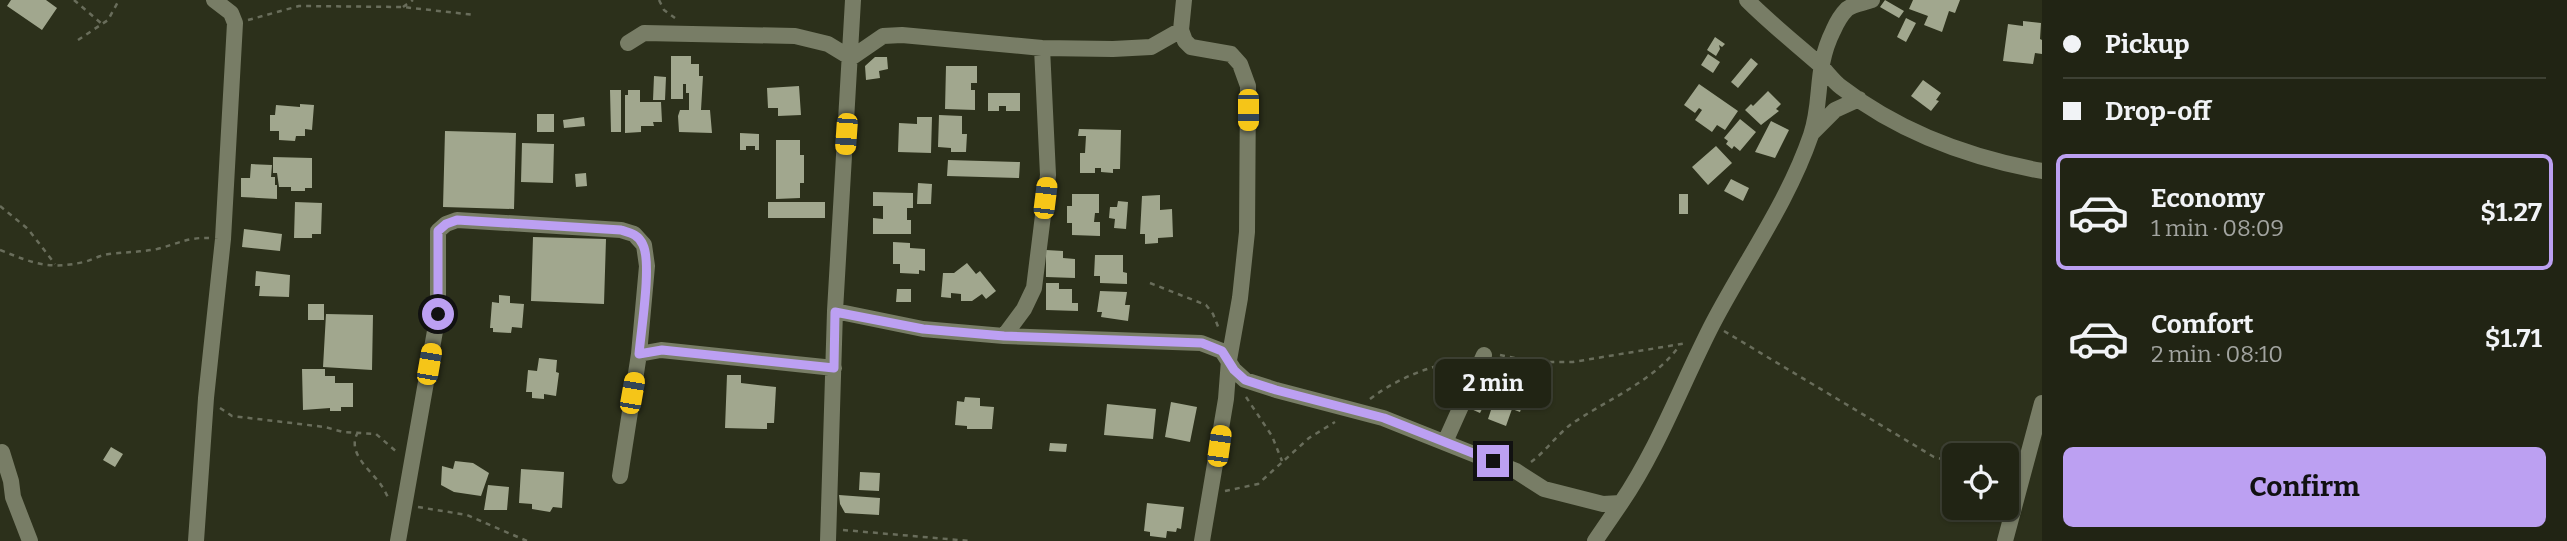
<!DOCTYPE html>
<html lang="en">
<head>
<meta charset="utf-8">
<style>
  body { margin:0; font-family:Bitter,serif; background:#292c1d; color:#f1f3f6; height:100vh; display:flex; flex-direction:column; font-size:26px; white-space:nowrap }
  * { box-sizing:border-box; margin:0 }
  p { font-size:23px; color:#a2a4a0 }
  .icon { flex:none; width:38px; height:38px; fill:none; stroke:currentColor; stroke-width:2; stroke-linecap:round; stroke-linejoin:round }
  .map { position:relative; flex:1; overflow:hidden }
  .drawer { display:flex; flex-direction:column; background:#212414; width:525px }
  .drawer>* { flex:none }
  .hud { display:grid; align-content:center; height:154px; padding:0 21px; background:#212414 }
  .buttons { position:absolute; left:1942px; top:443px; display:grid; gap:14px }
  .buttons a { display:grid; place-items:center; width:77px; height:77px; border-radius:10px; background:#212414; box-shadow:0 2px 5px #0004,0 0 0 2px #3e4134; font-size:35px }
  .end { position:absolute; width:32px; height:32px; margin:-16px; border:9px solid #bca0f2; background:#111; box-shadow:0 0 0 4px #111 }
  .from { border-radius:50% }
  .bubble { position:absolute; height:49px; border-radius:10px; background:#212414; box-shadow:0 2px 5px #0004,0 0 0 2px #3e4134; font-size:23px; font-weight:700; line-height:49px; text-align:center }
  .car { position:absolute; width:21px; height:42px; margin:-21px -10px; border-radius:9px; box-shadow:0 0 5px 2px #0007; background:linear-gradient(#f5c518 24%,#345 0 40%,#f5c518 0 76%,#345 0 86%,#f5c518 0) }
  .hud b { display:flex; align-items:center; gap:24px; height:66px; font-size:26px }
  .hud b+b { border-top:2px solid #3e4134 }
  .hud i { width:18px; height:18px; background:#f1f3f6 }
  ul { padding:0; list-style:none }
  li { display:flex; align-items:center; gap:21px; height:116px; margin:0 14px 10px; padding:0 7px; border:4px solid transparent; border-radius:10px }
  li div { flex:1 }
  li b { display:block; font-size:26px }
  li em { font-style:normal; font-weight:700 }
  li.on { border-color:#bca0f2 }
  li>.icon { width:63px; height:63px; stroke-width:1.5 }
  .button { display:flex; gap:14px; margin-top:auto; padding:14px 21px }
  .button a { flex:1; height:80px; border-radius:10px; background:#bca0f2; color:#111; font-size:28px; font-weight:700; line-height:80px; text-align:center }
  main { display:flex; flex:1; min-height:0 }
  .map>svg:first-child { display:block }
  .building { fill:#a1a78e }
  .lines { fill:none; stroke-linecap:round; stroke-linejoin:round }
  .path { stroke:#696d5b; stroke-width:2.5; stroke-dasharray:5 5; stroke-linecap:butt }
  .minor { stroke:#787d66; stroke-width:16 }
  .route { stroke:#bca0f2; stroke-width:9 }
</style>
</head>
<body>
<main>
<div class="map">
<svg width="2042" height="541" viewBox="0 0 2042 541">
  <rect width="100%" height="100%" fill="#2c301b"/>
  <path class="building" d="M11,0H46L57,8L42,30L7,6Z
    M1885,0L1904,11L1899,18L1880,7Z
    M1913,0H1960L1955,13L1949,11L1942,32L1924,25L1928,16L1909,9Z
    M1906,18L1916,23L1906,42L1897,37Z
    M2023,21L2041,23L2040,39L2042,40V54L2035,53L2033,64L2003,61L2008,24L2023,26Z
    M1715,37L1725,44L1722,47L1719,45L1720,49L1716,56L1707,50Z
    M1708,54L1720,62L1713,73L1701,65Z
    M671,56H691V64H699V76H703L701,110H710L712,133L679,132L678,116L680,110H689V93H686V84H683V99H671Z
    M875,57H887L888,69L879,71L880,78L866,80L865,66Z
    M1751,58L1758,64L1738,88L1731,82Z
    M946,66H977V83H971V90H975V110L945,109Z
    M654,76L666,77L665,100H653Z
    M1923,80L1941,93L1936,100L1939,101L1931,111L1911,96Z
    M1699,84L1738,111L1725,130L1717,125L1712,132L1695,120L1702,110L1699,108L1695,113L1684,105Z
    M799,86L801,115L778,116V108H768L767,88Z
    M610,90H621V132H611Z
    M628,90H640V102H661L662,122H653L654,126H641V132L625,133V95H628Z
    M1768,91L1781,104L1776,109L1779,111L1761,125L1745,110L1751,104L1753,106Z
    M988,93H1020V111H1006V106H999V111H988Z
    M300,104L314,105L312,130L305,129V136H296L295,141L279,140V131H270V115H275L276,105L300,107Z
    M537,114H554V132H537Z
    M939,115L962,116V134H967L966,152H951V148L938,147Z
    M584,117L585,126L564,128L563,120Z
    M917,117H932L931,153L898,152L899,123L917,124Z
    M1740,119L1756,132L1740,151L1734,146L1732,149L1726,144L1728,141L1724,138Z
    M1771,121L1789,130L1775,158L1755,152Z
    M1079,129L1121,130L1120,169H1113V173L1101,172V168H1095V173H1080V153H1085L1086,136H1078Z
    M445,131L516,133L514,209L443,207Z
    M740,133L759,134V150H755V146H746V150H740Z
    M776,140H800V155H804V183H800V198L776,199Z
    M522,143L554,144L553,183L521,182Z
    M1716,146L1732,163L1708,185L1692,167Z
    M273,157L312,158V188H305V191H291V187H279L277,173H273Z
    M948,160L1020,162L1019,178L947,176Z
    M251,164L272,165L271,177H275V185H277V199L241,197V178H250Z
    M586,173L587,186L576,187L575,174Z
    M1731,179L1749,188L1743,201L1724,191Z
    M918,183L932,184L931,204H917Z
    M873,192L913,193V208H907V220H911V234H873V218L883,219V206H873Z
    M1072,194H1099V213H1095L1094,222H1100V236L1072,235V223H1067V206H1072Z
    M1679,194H1688V214H1679Z
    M1160,195V210L1172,209L1173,237L1158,238V243L1145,244V234H1140L1142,196Z
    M1118,201L1128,202L1126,229L1114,228L1115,219L1109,218L1110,207H1117Z
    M295,202L322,203L321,234H312V238H294Z
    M768,202H825V218H768Z
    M244,229L282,234L280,251L242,247Z
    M533,237L606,239L604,304L531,301Z
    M893,242L910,243V248L925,249V271L919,270V274L900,273V264H893Z
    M1046,250L1063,251V258L1075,259V278L1046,277Z
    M1095,255H1123V272L1127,273V284L1100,283V276H1094Z
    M967,263L976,274L980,271L996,291L986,299L982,294L972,301H961V294L951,293V298L941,297L943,273H954Z
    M256,271L290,275L289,297L259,296L260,286H255Z
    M1046,283H1059V289H1072V303H1078V311L1046,310Z
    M897,289H911V302H896Z
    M1100,291L1127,292L1125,305H1130L1128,321L1101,317L1102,312H1097Z
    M499,295L510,296V303L524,304L522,328L512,327L511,333L493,332V328H490L492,302L499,303Z
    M308,304H324V320H308Z
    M326,314L373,315L372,370L323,367Z
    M539,358L557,360L556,372L559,373L556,396L544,394V399L532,398V392H526L528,370L537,371Z
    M1498,367L1517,377L1512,387L1493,377Z
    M302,369H325V376H335V383H353V407H341V411H330V408L303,410Z
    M727,375H741V383L776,387L774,423H767V429L725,428Z
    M1478,383L1524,400L1520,412L1512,409L1506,426L1488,419L1491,410L1483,407L1480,413L1469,408Z
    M965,397L980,398V406L994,407L992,429H967V426L955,425L957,401L964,402Z
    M1171,402L1197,407L1190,442L1165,437Z
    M1107,404L1156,409L1153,439L1104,435Z
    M1050,443L1067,444L1066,452L1049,451Z
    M111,447L123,454L115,467L103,460Z
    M455,461L473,463L489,473L481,496L454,492L441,485L442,466L453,469Z
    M521,469L564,472L562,508L553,507L550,512L532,509V504L519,503Z
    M860,472L880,473L879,491L859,490Z
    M488,485L509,487L507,510H484Z
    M839,495L880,498L879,515L845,513L840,504Z
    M1147,503L1184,507L1181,529L1177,528L1176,532L1167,531L1166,538L1150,536V532L1144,531Z"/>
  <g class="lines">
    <path class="path" d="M74,0L102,24
      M659,0L664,10L675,18
      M403,7L413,0
      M248,20L299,6L403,7L475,15
      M78,40L108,20L119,0
      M0,206L28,229L55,264
      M0,250C33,263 48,270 84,262C92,260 100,255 109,254C126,252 141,252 157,249C177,244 188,237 209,238
      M1150,283L1206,305L1213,314L1219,329
      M1724,331L1934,457L1955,462
      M1500,355L1534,362H1573L1687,343
      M1246,397L1272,436L1282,461
      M1370,399C1399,377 1430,366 1466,359
      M220,408L232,416L325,427L343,432L376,434L398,453
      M358,432C346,453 370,469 381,485C384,489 387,495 389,500
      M1531,462C1545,452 1556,436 1570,425C1604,401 1655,381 1679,346
      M1225,491L1258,484L1309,438L1335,422
      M418,507L467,515L527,541
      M843,530L970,541"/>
    <path class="minor" d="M1184,0L1181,30L1185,41L1191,47L1231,54L1240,64L1248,86L1247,232L1240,298L1229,360L1226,399L1202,541
      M1747,0C1770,23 1795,43 1819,64C1827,72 1833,81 1841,87C1899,132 1971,158 2042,171
      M628,43L644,33L795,36L828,44L851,58L883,36L902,35L1042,48L1113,49L1151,47L1181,30
      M1812,133L1835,110L1859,99
      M835,311L923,329L1004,336L1201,343L1222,351L1234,370L1245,380L1276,390L1383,418L1516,471L1544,489L1603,504L1621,503C1659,447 1682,383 1713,323C1746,260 1788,202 1811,135C1823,100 1814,69 1833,31C1836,24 1841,15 1847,9C1853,4 1864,3 1872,0
      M1004,336L1024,309L1034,288L1048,175L1042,48
      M639,354L661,350L834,368
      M1445,442L1484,355
      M2,452L11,481L13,497L30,541
      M196,541L206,398L223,239L235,23L231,13L214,0
      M398,541L438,314V231L446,224L457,220L621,230L634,234L644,245L647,266L639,354L620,476
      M828,541L835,311L853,0
      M1595,541L1621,503
      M2005,541L2042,403"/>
  </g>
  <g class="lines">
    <path class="route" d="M438,314V231L446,224L457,220L621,230C631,233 639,235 643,245C652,264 641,330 639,354L662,350L834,368L835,312L923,329L1004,336L1202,343L1222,351L1234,370L1245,380L1276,390L1384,418L1493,461"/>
  </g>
</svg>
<div class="buttons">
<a><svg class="icon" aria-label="locate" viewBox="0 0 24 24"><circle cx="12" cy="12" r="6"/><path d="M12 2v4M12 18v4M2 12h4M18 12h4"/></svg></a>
</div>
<i class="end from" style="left:438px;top:314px"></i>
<i class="end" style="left:1493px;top:461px"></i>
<div class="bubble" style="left:1435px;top:359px;width:116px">2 min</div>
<i class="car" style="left:1248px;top:110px;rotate:180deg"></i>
<i class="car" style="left:846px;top:134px;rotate:184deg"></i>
<i class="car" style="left:1045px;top:198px;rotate:7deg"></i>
<i class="car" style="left:429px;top:364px;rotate:10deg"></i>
<i class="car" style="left:632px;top:393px;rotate:10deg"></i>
<i class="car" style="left:1219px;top:446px;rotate:8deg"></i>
</div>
<section class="drawer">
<div class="hud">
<b><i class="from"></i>Pickup</b>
<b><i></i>Drop-off</b>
</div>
<ul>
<li class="on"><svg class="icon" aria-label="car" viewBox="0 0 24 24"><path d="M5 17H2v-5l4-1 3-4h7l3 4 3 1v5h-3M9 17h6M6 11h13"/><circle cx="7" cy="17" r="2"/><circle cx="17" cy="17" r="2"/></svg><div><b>Economy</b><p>1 min · 08:09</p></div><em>$1.27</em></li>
<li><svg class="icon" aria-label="car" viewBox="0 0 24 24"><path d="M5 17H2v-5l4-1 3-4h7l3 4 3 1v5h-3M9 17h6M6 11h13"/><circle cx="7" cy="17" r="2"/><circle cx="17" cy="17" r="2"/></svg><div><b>Comfort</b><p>2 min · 08:10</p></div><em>$1.71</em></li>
</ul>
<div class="button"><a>Confirm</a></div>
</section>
</main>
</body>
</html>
